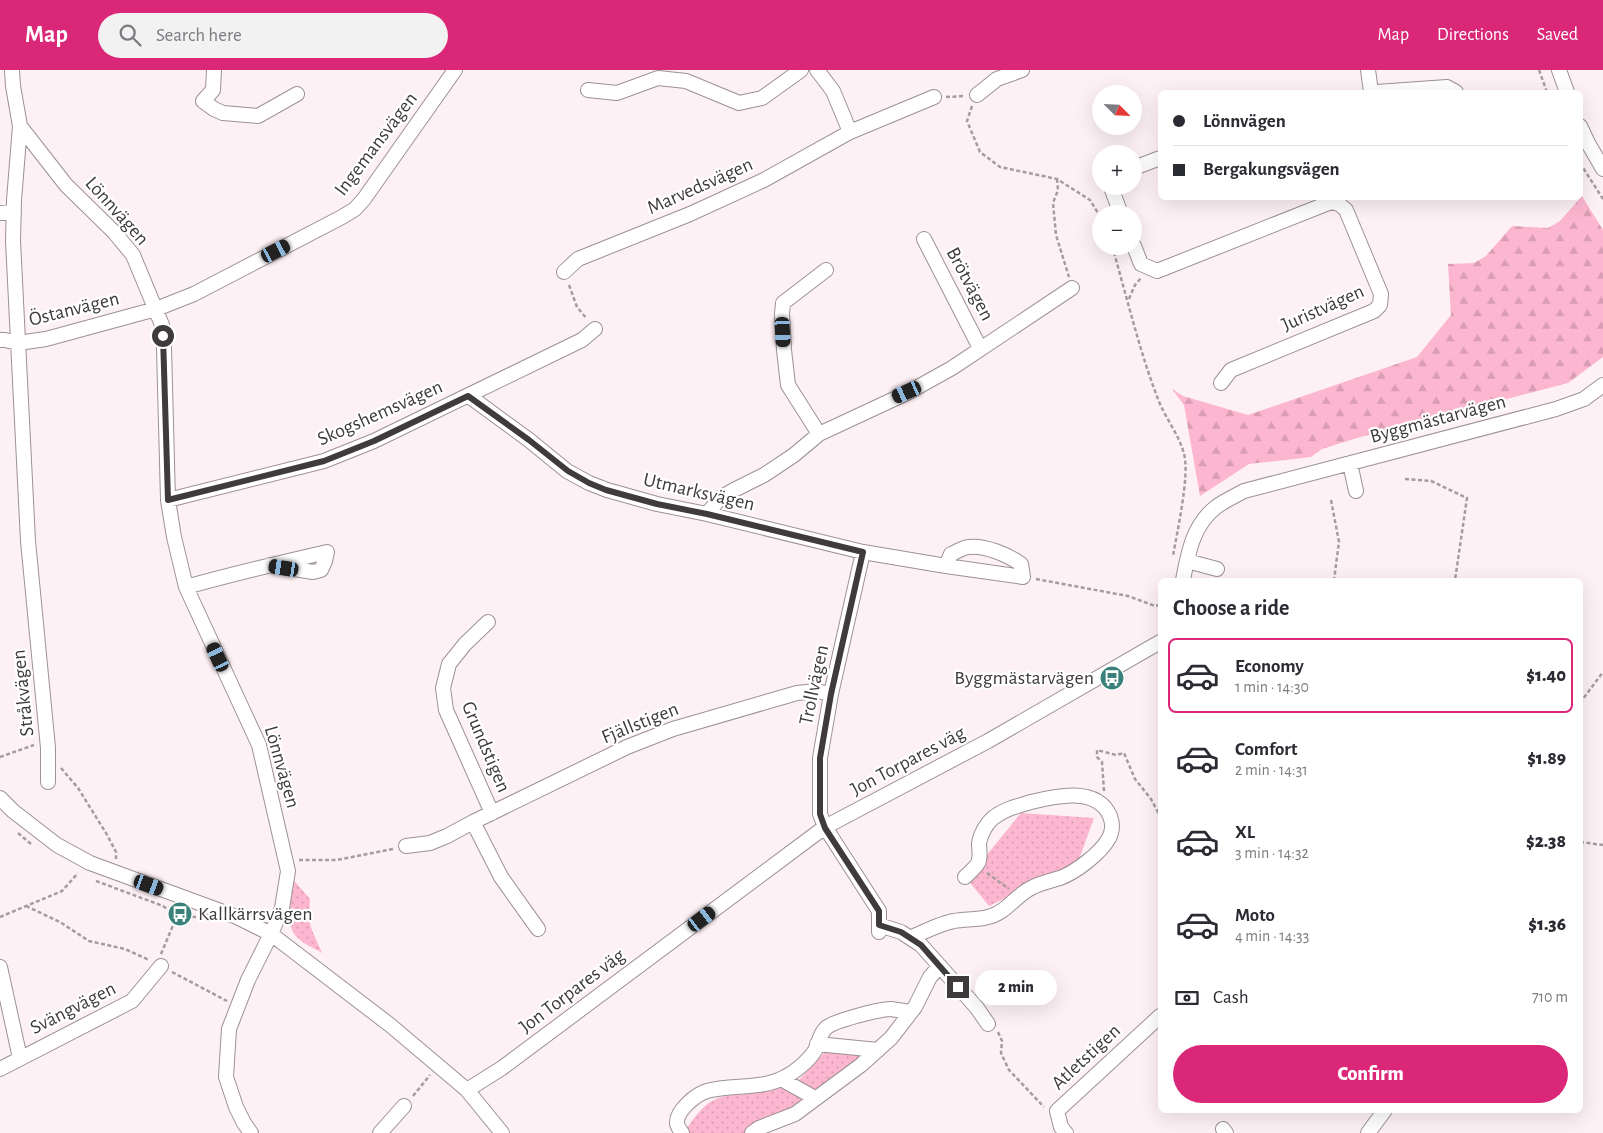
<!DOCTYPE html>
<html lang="en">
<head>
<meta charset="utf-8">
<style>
  body { margin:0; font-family:"Alegreya Sans",sans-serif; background:#f2f2f3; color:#2b2b33; height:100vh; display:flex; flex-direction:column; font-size:19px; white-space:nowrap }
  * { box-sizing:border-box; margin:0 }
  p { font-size:16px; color:#7c7c81 }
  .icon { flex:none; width:28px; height:28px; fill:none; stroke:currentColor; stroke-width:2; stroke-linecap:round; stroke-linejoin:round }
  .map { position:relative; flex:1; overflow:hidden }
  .drawer { position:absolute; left:1158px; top:508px; width:425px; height:535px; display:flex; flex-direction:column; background:#fff; border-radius:8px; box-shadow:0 5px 20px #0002 }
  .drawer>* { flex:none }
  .top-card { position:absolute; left:1158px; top:20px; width:425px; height:110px; border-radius:8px; box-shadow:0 5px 20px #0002; display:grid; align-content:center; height:110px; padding:0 15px; background:#fff }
  .needle { width:32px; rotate:114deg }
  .fabs { position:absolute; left:1092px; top:15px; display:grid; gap:10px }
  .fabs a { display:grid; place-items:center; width:50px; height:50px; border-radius:50%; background:#fff; box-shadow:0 5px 20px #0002; font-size:25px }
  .end { position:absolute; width:22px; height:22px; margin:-11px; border:6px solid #3f3a3c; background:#fff; box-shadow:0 0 0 2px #fff }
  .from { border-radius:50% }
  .bubble { position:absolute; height:35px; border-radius:18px; background:#fff; box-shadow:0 5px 20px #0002; font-size:16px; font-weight:800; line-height:35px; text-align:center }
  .car { position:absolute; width:15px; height:30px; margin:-15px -8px; border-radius:6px; box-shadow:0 0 4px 1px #0007; background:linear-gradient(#222 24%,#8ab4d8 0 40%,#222 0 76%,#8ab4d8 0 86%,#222 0) }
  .top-card b { display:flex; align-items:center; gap:18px; height:48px; font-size:19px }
  .top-card b+b { border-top:1px solid #e1e1e2 }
  .top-card i { width:12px; height:12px; background:#2b2b33 }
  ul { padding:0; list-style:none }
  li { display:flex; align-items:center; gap:15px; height:75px; margin:0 10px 8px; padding:0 5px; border:2px solid transparent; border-radius:8px }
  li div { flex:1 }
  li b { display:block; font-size:19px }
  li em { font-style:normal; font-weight:800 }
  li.current { border-color:#db2777 }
  li>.icon { width:45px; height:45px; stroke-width:1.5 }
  h2 { padding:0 15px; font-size:22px; line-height:60px }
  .pay { display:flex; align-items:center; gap:12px; height:55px; padding:0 15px; font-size:19px }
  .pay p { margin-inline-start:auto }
  .button { display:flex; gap:10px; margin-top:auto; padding:10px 15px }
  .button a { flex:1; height:58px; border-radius:30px; background:#db2777; color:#fff; font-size:20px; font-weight:800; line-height:58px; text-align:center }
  header { display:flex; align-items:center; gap:30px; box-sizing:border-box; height:70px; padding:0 25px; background:#db2777; color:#fff }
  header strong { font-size:24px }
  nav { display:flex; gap:28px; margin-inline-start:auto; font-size:18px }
  .search { width:350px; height:45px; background:#f2f2f3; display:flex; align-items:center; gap:12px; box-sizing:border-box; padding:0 18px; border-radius:28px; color:#7c7c81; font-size:19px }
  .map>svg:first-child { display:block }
  .grass { fill:url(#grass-dots) }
  .forest { fill:url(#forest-firs) }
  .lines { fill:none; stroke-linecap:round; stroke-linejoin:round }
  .minor-casing { stroke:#9d9195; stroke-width:16 }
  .path { stroke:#a59c9f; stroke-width:2.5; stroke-dasharray:4 2.5; stroke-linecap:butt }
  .minor { stroke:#fff; stroke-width:14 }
  .route { stroke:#3f3a3c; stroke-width:6 }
  .labels { text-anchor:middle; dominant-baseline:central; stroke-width:4.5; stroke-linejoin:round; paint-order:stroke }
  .street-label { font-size:20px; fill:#3f3a3c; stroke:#fff }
  .poi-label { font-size:20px; fill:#3f3a3c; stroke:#fff; text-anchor:end }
</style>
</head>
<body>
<header>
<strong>Map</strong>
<div class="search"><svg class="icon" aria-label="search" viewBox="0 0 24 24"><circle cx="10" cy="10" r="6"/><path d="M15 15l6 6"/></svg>Search here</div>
<nav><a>Map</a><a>Directions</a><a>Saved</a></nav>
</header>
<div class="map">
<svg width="1603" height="1063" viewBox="0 0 1603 1063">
  <defs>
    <pattern id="grass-dots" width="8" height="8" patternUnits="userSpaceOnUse" patternTransform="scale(1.25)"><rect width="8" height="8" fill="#fcb6cf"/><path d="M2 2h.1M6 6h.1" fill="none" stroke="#d99db3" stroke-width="1.8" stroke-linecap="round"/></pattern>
    <pattern id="forest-firs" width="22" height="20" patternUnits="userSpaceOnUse" patternTransform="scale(1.25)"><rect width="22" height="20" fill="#fcb6cf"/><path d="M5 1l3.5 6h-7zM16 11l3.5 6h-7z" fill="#d99db3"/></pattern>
  </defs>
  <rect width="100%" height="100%" fill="#fef1f5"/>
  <path class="grass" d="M1021,743L1094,748L1078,792L989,836L967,809Z
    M290,806L310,829L309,846L311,858L322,883C314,878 301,873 295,865C284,849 288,824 290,806Z
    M827,980L866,983L817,1023L796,1013Z
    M783,1014L808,1029L751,1063H690L687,1058C694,1048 703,1035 714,1030C726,1024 737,1025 749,1024C761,1022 772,1018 783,1014Z"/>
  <path class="forest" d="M1582,126L1603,160V287L1568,313L1357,368L1322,379L1311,387L1249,394L1200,426L1184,335L1172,319L1183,326L1248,345L1417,287L1451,245L1448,194L1474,193L1486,186L1512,156L1548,158L1560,151Z"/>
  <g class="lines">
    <defs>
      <path id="minor" d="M12,0L13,16L20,56L14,130L13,171L28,471L48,678V712
        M214,0L213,20L203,31L214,39L223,43L258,46L297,24
        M1368,0L1371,22
        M1559,0L1567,22
        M588,20L617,23L658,8L686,11L739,33L762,28L801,0
        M1377,22L1447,17L1456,22
        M977,25L997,9L1022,0
        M20,56L66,115L114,162L133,185L162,255L164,278L168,430L174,467L186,517L259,675L288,801L282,838L271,864L248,910L229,959L226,1007L236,1037L244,1053L251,1063
        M1580,56L1588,73L1603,99
        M850,62L934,27
        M1134,98L1160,88
        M1114,116L1112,120L1121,144
        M0,143L14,142
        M924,169L980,278
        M1134,176L1141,194L1157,201L1331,132L1339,134L1346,140L1381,224L1380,235L1374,241L1231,300L1221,313
        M564,202L578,189L690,144L764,110L850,62L833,21L817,0
        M0,270H5L18,273L46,269L156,239L194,224L342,147L355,139L364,129L455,0
        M469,326L529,370L567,401L589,413L607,420L657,434L707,444L863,482L946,496L1023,507L1021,494C1008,485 985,475 969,477C963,477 957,482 951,484L946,496
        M819,364L788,315L784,280L782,244L783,233L826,200
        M1350,393L1356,421
        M168,430L324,391L374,371L582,270L595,259
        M707,444L720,428L734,420L764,405L794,385L819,364L907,323L952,298L1072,218
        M863,482L831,624L820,688V744L825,757L879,841V862
        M1187,491L1217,499
        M1183,510C1188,483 1193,455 1216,437C1224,431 1235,426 1244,421L1556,339L1584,329L1603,315
        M186,517C233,504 279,493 327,482L325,491L321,500L313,502L270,495
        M488,552L465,574L449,594L443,618L446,640L492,743
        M0,728L13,741L57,775L90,793L237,847L271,864L390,955L467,1020L502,1063
        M473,752L501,807L538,859
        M406,776L430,773L447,766L473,752L627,677L673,659L797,623L816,621L831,624
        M879,855L901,862L921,875L977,938L988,954
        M912,867C924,862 941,853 954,851C965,849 977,850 988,847C1006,843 1015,826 1031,818C1040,813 1050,811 1060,808C1076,802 1101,783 1109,768C1113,760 1113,754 1110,746C1097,716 1055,726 1031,732C1018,736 1004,739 993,748C986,754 980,765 979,774C979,780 981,787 978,793C975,798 969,803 965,807
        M0,897L20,988
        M817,974L878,980
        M0,999L132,931L161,896
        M781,1009L815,1028
        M467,1020L502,998L825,757L988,671L1160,572
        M1223,1059L1226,1063
        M380,1063L404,1036
        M682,1063C680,1060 677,1056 677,1053C676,1041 696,1024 707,1021C733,1014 761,1020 785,1007C795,1002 808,991 814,982C819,975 819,964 826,958C833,951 880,939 891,939C897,940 904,941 910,942
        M752,1063L759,1058L795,1044L861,995L891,968L915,937L930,907L940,896
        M1066,1063L1061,1057L1057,1041L1160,946
        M1368,1063L1385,1040"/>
    </defs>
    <use href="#minor" class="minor-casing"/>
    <path class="path" d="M1539,0L1547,22
      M946,27L965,26
      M972,36L967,51L980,82L1000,97L1057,109L1090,130L1101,148
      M1580,93L1603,129
      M1057,109L1058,120L1053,133L1056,165L1069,207
      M1112,176C1127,227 1139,280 1158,329C1165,348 1179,364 1184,384C1190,405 1177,462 1173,486
      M569,215L577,237L587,249
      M1129,229L1135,215L1141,208
      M1405,409L1431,411L1467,428L1455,510
      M1331,430L1339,472L1334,510
      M1036,509L1128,526L1155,536L1160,535
      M1580,633L1603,602
      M0,687L34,675
      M61,698L78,718L106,763L116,782V789
      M1104,721L1102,692L1097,687V680L1116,685L1124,683L1135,709L1151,729L1160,746
      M18,763L31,774
      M1580,772L1603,775
      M299,790H337L393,779
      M987,803L1009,819
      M96,811L163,836L177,846L196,847
      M26,836L60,852L89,871L125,879L149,890
      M0,847L62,821L78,803
      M161,884L177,846
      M172,902L227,931
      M998,962L1002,971L1001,983L1009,1000L1044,1037
      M413,1026L430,1005"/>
    <use href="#minor" class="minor"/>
  </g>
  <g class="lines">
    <path class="route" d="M163,266L168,430L324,391L374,371L468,326L529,370L568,401L589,413L606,420L657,434L707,444L863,482L831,624L820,688V744L825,758L879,841V855L901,862L921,875L958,917"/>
  </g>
  <defs>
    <symbol id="bus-disc" viewBox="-11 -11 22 22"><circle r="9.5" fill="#3a817c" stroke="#fff"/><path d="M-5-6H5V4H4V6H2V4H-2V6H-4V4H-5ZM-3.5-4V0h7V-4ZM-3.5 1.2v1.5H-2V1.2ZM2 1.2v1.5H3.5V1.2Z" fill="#fff"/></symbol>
  </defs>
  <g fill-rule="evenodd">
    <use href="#bus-disc" x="1098" y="594" width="28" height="28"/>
    <use href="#bus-disc" x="166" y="830" width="28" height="28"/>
  </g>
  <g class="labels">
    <g class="street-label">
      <text transform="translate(376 74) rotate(-53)">Ingemansvägen</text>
      <text transform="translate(700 116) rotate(-24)">Marvedsvägen</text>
      <text transform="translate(117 141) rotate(48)">Lönnvägen</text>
      <text transform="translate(970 214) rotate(62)">Brötvägen</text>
      <text transform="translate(1323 238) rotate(-24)">Juristvägen</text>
      <text transform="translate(74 239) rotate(-14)">Östanvägen</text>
      <text transform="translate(380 343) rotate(-24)">Skogshemsvägen</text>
      <text transform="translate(1438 349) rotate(-15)">Byggmästarvägen</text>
      <text transform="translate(699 422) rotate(13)">Utmarksvägen</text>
      <text transform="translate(814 615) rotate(-78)">Trollvägen</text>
      <text transform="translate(23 623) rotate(-96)">Stråkvägen</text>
      <text transform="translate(640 653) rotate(-22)">Fjällstigen</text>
      <text transform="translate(486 677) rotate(67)">Grundstigen</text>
      <text transform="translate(908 691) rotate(-28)">Jon Torpares väg</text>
      <text transform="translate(282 697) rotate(74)">Lönnvägen</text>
      <text transform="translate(572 921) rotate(-37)">Jon Torpares väg</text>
      <text transform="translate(73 938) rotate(-27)">Svängvägen</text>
      <text transform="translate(1086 987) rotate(-43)">Atletstigen</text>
    </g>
    <g class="poi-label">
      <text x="1094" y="608">Byggmästarvägen</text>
      <text x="198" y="844" text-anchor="start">Kallkärrsvägen</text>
    </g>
  </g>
</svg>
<div class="fabs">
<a><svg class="needle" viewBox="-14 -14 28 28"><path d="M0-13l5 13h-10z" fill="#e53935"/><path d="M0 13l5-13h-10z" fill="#7c7c81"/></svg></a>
<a>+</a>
<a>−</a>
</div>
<i class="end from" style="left:163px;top:266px"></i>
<i class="end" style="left:958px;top:917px"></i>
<div class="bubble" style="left:975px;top:900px;width:82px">2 min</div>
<i class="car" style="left:276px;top:181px;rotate:63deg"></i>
<i class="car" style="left:783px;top:262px;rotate:177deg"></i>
<i class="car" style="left:907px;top:322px;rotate:246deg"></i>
<i class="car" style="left:284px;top:498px;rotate:279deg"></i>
<i class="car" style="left:218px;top:587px;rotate:335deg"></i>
<i class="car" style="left:149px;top:815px;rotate:110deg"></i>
<i class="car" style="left:702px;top:849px;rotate:53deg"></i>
<div class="top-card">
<b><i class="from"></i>Lönnvägen</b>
<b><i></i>Bergakungsvägen</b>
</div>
<section class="drawer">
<h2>Choose a ride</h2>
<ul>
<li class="current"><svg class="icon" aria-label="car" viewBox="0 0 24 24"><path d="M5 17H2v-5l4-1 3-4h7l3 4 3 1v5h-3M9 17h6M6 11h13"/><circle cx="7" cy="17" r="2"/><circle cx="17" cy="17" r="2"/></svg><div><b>Economy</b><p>1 min · 14:30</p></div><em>$1.40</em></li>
<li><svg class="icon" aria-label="car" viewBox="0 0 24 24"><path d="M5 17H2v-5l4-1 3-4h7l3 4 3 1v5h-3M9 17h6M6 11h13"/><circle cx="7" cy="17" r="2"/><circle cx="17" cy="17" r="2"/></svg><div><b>Comfort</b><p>2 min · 14:31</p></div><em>$1.89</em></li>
<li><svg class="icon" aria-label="car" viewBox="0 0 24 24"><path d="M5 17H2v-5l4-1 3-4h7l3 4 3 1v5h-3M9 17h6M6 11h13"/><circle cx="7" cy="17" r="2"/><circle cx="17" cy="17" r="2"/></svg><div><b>XL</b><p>3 min · 14:32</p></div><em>$2.38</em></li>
<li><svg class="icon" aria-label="car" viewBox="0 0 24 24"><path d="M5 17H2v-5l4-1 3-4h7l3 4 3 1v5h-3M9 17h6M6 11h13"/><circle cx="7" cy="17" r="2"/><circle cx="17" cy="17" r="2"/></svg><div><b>Moto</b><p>4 min · 14:33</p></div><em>$1.36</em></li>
</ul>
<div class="pay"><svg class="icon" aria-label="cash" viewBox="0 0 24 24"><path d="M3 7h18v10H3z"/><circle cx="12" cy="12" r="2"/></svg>Cash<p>710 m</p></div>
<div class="button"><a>Confirm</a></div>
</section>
</div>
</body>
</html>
